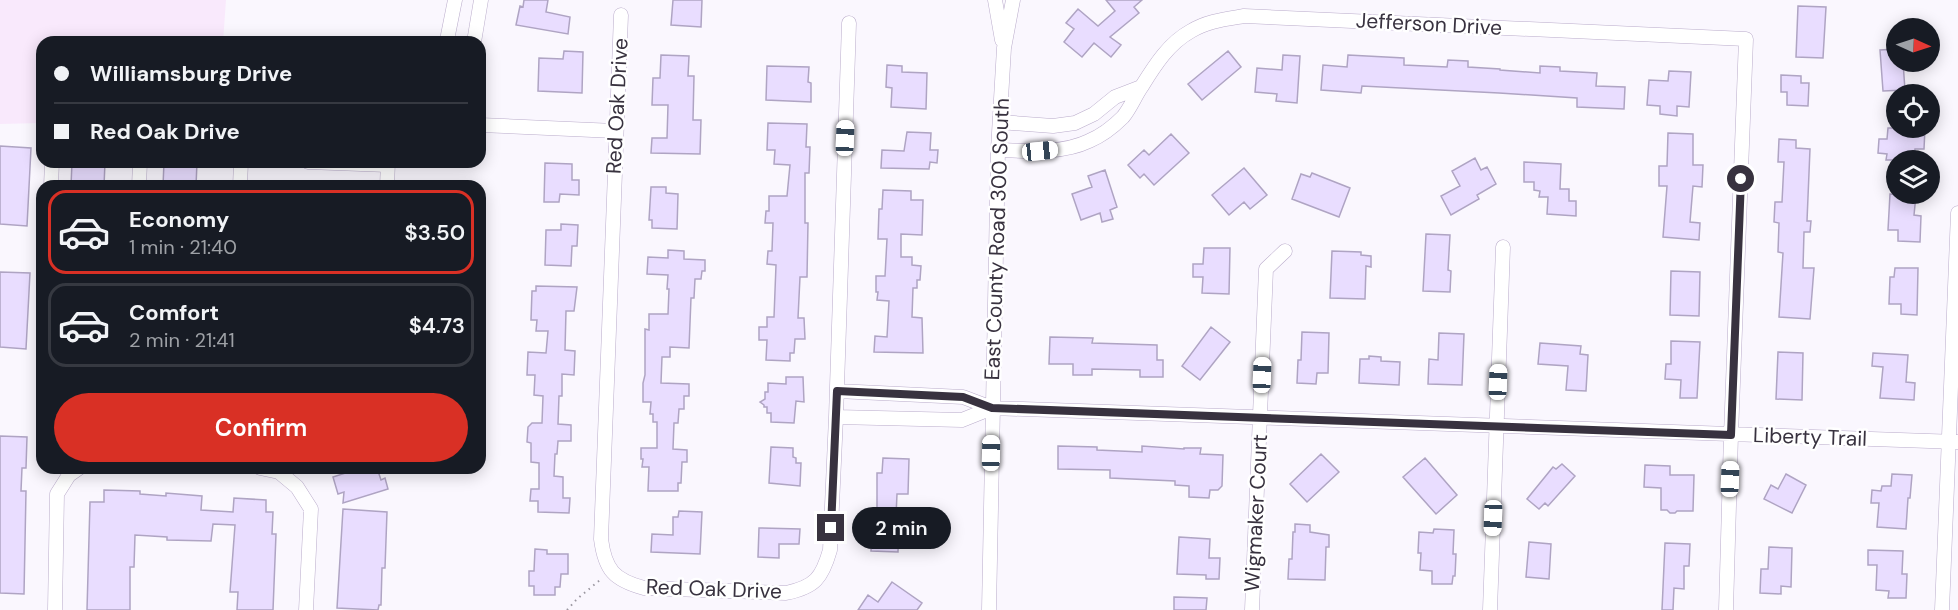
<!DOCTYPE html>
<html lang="en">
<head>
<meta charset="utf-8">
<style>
  body { margin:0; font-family:"DM Sans",sans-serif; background:#20242c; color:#f1f3f6; height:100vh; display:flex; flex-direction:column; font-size:22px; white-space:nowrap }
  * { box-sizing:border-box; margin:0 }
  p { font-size:20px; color:#9ea1a6 }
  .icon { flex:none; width:33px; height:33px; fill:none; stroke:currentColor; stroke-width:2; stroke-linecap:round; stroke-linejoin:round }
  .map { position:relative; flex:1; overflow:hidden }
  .panel { position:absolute; left:36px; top:180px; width:450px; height:294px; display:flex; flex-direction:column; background:#171b24; border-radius:18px; box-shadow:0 3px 15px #0003 }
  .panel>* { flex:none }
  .hud { position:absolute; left:36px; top:36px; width:450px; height:132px; border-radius:18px; box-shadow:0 3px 15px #0003; display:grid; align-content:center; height:132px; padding:0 18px; background:#171b24 }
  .needle { width:39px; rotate:93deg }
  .controls { position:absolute; left:1886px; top:18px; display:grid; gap:12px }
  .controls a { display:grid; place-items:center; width:54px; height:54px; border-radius:50%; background:#171b24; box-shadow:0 3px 15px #0003; font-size:30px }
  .end { position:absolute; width:27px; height:27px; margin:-14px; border:8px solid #38323f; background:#fff; box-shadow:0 0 0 3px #fff }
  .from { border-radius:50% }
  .bubble { position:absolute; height:42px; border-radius:21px; background:#171b24; box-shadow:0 3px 15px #0003; font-size:20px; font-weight:600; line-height:42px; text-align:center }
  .car { position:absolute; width:18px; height:36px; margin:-18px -9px; border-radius:8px; box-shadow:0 0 4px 2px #0007; background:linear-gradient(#fff 24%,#345 0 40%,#fff 0 76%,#345 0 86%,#fff 0) }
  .hud b { display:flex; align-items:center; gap:21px; height:57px; font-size:22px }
  .hud b+b { border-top:2px solid #363941 }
  .hud i { width:15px; height:15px; background:#f1f3f6 }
  ul { padding:10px 0 0; list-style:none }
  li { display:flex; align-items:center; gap:18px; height:84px; margin:0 12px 9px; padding:0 6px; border:3px solid #363941; border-radius:18px }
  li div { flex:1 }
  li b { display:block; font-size:22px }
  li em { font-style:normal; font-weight:600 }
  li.on { border-color:#d93025 }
  li>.icon { width:54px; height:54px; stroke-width:1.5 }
  .cta { display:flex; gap:12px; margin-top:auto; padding:12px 18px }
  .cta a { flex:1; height:69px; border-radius:36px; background:#d93025; color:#fff; font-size:24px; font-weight:600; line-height:69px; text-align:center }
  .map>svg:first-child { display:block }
  .industrial { fill:#f9e9fc }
  .building { fill:#e9ddff; stroke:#afa4c3; stroke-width:1.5 }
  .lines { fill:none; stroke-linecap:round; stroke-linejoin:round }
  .minor-casing { stroke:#baaccb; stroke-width:15 }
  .path { stroke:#9a96a0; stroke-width:2; stroke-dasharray:1.5 4.5; stroke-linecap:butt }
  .minor { stroke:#fff; stroke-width:14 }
  .route { stroke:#38323f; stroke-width:8 }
  .labels { text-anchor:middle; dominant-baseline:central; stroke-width:5; stroke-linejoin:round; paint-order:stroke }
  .street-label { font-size:21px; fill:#38323f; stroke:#fff }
</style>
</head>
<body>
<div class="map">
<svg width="1958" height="610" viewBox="0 0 1958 610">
  <rect width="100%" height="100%" fill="#faf7fe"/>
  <path class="industrial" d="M0,0H226L223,42H42V123L0,124Z"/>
  <path class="building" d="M524,0H548L546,12L570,17L568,34L516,25L520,6L523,7Z
    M673,0H702L701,27L671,25Z
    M1106,0H1142L1134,7L1139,13L1110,37L1121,45L1111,57L1094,43L1082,57L1064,42L1074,29L1066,23L1078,9L1098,26L1115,11Z
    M1798,6L1826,7L1823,58L1796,57Z
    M1896,49V62H1903L1905,90L1883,91L1880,50Z
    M564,51L583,52L582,93L538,91L539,58L563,59Z
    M1228,51L1241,67L1202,100L1188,84Z
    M661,55L689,56L688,76H694L693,120H701L700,154L651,153L652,138H667L668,105H652L653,78H660Z
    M1283,55L1300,56L1297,103L1276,101L1277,94L1255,92L1257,68L1282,70Z
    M1348,55L1404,58V65L1447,67L1448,60L1468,61V67L1500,69V70L1540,73V66L1560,67V71L1597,73L1596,86L1625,87L1624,109L1577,107V98L1499,93L1362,86L1361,93L1321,90L1323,65L1347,67Z
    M887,65L902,66V72L927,73L926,109L891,107L892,88L886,87Z
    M767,66L809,67L808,82L811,83V102L766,100Z
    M1669,71L1691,72L1689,107L1677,106V116L1660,114V106L1647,105L1649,80L1668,81Z
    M1781,75L1801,76V83H1809L1808,106L1787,105V92H1781Z
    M768,123L807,124L806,147H810L809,173H805V223H808L807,277H800L798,318H804L805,339H795L794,353H790V361L766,360L767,340H759V327H767V317H774L776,265L767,264L768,251H772L773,223H765L766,211H769V196H787L790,165L774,164L775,150H767Z
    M1888,128H1925L1924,149H1915L1914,160H1886L1887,154L1878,153L1879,139H1887Z
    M907,132L931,133L930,150H938L937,163L930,162L929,169L881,168L882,150L904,151Z
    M1668,133L1693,134V165H1703L1702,187L1693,186L1690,222L1700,223L1699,240L1663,237L1667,186H1659V166H1667Z
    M1171,134L1189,153L1154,185L1144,174L1140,178L1128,165L1144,150L1149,155Z
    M1779,139L1796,140V148L1810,149L1807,221H1811L1810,232H1804L1803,268H1814L1810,319L1779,317L1783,253L1778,252L1779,223L1774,222L1775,202H1782L1784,162H1778Z
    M0,146L31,148L27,226L0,224Z
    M1475,158L1481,170L1487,167L1496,184L1477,195L1479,199L1451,215L1441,196L1460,186L1452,171Z
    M72,162H105L104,186H71Z
    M164,162H197L196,186H163Z
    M1524,162L1561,164L1560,189H1569V201H1576V216L1547,214L1548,197H1539L1540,191L1534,190V182H1524Z
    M545,163L572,164V180H579V195L560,194L559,202H544Z
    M1244,168L1267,195L1250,209L1244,202L1229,215L1212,195Z
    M1105,170L1117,207L1110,210L1113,219L1102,222L1100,213L1081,220L1072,194L1092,187L1088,176Z
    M1312,173L1350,188L1339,217L1292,199L1301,174L1310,177Z
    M651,187H666V193L678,194L677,229L652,228V220H649Z
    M883,190L911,191V200H923L922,235L901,234V257H912V265L921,266L920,280H917V288H913L912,317L922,318L923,353L874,352L875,336L887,337L889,301L877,300L878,292H876V276H885L887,239H878L879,209H882Z
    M1890,194L1916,195L1914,215L1921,216L1920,242L1898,241V230H1888Z
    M561,224L578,225L577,246H572L571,266L545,265L546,230H561Z
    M1426,234L1450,235L1448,270L1451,271L1450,292L1423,291Z
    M1204,248H1230L1229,294L1202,293L1203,277H1193V264H1203Z
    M668,250L684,251V259L705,260V271H702L701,279H695L694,298H691L689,348L670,347V357H662L661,383L689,384V396H684V409H679L678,423H674L673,449L687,450V462H682L681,483H678V491H648L649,467H642L643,459H641V448H657V422H653V414H650L651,402H643V383L645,375V329L649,330V314H668L669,289H667L668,275L647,274L648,257L668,258Z
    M1332,251L1361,252V255L1371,256V267L1366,266L1365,299L1330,298Z
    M1895,268H1918L1917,315L1901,314V304H1889L1890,277H1894Z
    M1671,271L1700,272L1699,316L1670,315Z
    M0,272L30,273L26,349L0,347Z
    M536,286L577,287L574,311H566L565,350L575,351L574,375L562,374V396H559L558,424L571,425V441H558L557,454H555L554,476L563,477V498H570L569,513L538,512V501H530L531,489H539V463L531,462V443L527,442L528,427L532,423H542L543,396L534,395L535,375H527L528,352L546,353L548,331H536L537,320H531L532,291H536Z
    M1211,327L1230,342L1200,380L1182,366Z
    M1302,332L1329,333L1328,373H1317L1316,384L1297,383L1298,360H1301Z
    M1439,333L1464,334L1462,385L1428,384L1429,359L1438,360Z
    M1050,337L1093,338L1092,343L1157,345V360H1163V377H1140V370L1092,369V375H1073V364H1049Z
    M1671,341L1700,342L1697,398H1680L1681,380L1665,379L1666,364H1671Z
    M1540,343L1581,346L1580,354L1588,355L1586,391L1566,390L1568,366L1538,364Z
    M1778,352L1803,353L1802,400L1776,399Z
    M1873,353L1908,355L1906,382L1915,383L1914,400L1880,398L1883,367L1872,366Z
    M1369,356L1381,357V361L1400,362L1399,385L1359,383L1360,359H1369Z
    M786,377H803L804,402L796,401L794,423L771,422V413H767V407H764V405L760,402L765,399V392H768V383L786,384Z
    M0,436L27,437L26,468H22L21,491H26L24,594L0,593Z
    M1058,446L1097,447V450L1142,452V446L1184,449V448H1201L1200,454L1223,455L1222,486L1218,490H1210L1209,498L1189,497V486L1175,485V481L1110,478V470L1058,469Z
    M771,447L793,448V457L796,458V463H801L800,486L769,483Z
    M1321,454L1339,472L1307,502L1290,484Z
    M883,458L909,459L908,494H897L896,516H899L898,552L871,551L872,530H869L870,515H877V473H882Z
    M1425,458L1457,495L1436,514L1403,477Z
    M1562,464L1575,476L1548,506L1545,503L1539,509L1527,499L1553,467L1556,469Z
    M1645,465L1670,466V475H1694L1693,511H1677L1675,513H1670L1667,510H1661V488L1644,487Z
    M361,468H377L381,480L385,478L388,489L343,503L344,492L338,494L333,477Z
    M1786,474L1806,485L1792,513L1764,499L1771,485L1778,489Z
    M1892,474L1912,475L1910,498H1908L1906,529L1877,527L1879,503H1871L1872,490L1881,491L1882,486H1891Z
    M104,490L140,491V494L166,496V493L202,496L201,510L233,512L234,498L266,500V512H273L272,534H276L273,610H237L238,592H230L235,525L213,524L211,541L167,540V537L135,535L134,567H130V610H87L90,502H104Z
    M343,509L387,512L385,568H382L381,605H379L378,610L337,608Z
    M679,511L702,512L700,554L651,552L652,534L673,535V517H678Z
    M1295,524L1310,525V532L1329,535V547H1326L1325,580L1288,579L1289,559H1292L1293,532H1295Z
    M759,528L800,529L799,544H779V558L758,557Z
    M1434,529L1454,530L1453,554H1456L1455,576H1453L1452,584H1432V571L1420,570L1421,553H1418L1419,532L1433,533Z
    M1179,537L1210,539L1209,558H1220L1219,579H1206V575L1177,574Z
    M1529,542L1551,544L1549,579L1526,577Z
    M1665,543L1690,544L1689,566H1684V589L1674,588L1673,610H1662Z
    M1769,547L1792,548L1791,587L1781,586V594L1760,593L1761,569H1768Z
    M535,549L547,550V554H568V574H561L560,587H555V595H534V586H529V571H534Z
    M1868,550L1903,551L1902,574H1907L1906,598H1888L1889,591L1876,590L1877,565H1868Z
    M892,582L922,603L917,610H858L868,595L878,602Z
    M1174,597L1207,598L1206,610H1174Z"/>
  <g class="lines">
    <defs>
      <path id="minor" d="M995,0L1002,40
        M621,15L601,539C605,570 614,580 644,588L786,593C815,587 822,578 830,550L836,417L849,23
        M450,42L448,35L455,0
        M474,42L481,0
        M1000,122L1053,126L1075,123L1094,114L1115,97L1141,87
        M480,125L615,131
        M998,150C1027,151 1062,154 1089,141C1101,136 1114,126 1123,117C1131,107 1135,96 1142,86C1155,65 1169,43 1191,31C1207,21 1226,19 1244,16L1746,39L1731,435L1726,610
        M308,162L388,165
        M51,186L52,162
        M139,186L140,162
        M240,186L241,162
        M387,186L388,162
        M837,391L963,397L992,408
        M836,417L962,420L992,408L1958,442
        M260,468L279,472L297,487L311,509L306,610
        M55,610L57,494L69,475L79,468
        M989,610L998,150L1004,48L1013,0
        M1252,610L1266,269L1285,251
        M1490,610L1503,247
        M1942,610L1958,213"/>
    </defs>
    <use href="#minor" class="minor-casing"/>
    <path class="path" d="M567,610L577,599L600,580"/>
    <use href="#minor" class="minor"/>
  </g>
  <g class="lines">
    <path class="route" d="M831,528L837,391L963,397L992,408L1731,435L1741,179"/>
  </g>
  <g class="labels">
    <g class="street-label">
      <text transform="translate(1429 24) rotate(3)">Jefferson Drive</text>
      <text transform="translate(617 106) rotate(-87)">Red Oak Drive</text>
      <text transform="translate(997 239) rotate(-88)">East County Road 300 South</text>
      <text transform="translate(1810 437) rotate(2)">Liberty Trail</text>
      <text transform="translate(1256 513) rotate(-87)">Wigmaker Court</text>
      <text transform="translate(714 589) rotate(2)">Red Oak Drive</text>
    </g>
  </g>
</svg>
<div class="controls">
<a><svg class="needle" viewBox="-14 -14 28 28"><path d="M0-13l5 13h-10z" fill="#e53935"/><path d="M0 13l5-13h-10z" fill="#9ea1a6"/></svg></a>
<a><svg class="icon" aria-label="locate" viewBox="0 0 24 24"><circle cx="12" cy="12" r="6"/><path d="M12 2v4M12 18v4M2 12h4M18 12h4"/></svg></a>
<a><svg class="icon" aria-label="layers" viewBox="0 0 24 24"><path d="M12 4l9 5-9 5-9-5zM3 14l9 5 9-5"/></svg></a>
</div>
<i class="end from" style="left:1741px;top:179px"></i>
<i class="end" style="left:831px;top:528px"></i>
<div class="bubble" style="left:852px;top:507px;width:99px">2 min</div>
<i class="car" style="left:845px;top:138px;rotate:2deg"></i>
<i class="car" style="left:1040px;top:151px;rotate:84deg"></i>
<i class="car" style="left:1262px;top:375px;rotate:2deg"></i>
<i class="car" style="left:1498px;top:382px;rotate:2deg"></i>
<i class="car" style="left:991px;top:453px;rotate:1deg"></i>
<i class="car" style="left:1730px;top:479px;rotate:2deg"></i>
<i class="car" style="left:1493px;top:518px;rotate:182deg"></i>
<div class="hud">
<b><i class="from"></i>Williamsburg Drive</b>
<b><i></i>Red Oak Drive</b>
</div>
<section class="panel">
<ul>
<li class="on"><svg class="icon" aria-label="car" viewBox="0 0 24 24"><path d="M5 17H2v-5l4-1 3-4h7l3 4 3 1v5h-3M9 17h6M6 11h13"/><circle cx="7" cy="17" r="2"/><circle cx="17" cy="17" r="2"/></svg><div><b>Economy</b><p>1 min · 21:40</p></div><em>$3.50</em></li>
<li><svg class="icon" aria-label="car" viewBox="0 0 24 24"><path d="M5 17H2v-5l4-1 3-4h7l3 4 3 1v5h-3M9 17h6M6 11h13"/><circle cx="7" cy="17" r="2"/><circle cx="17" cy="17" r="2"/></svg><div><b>Comfort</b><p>2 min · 21:41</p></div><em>$4.73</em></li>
</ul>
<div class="cta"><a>Confirm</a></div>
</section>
</div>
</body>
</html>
